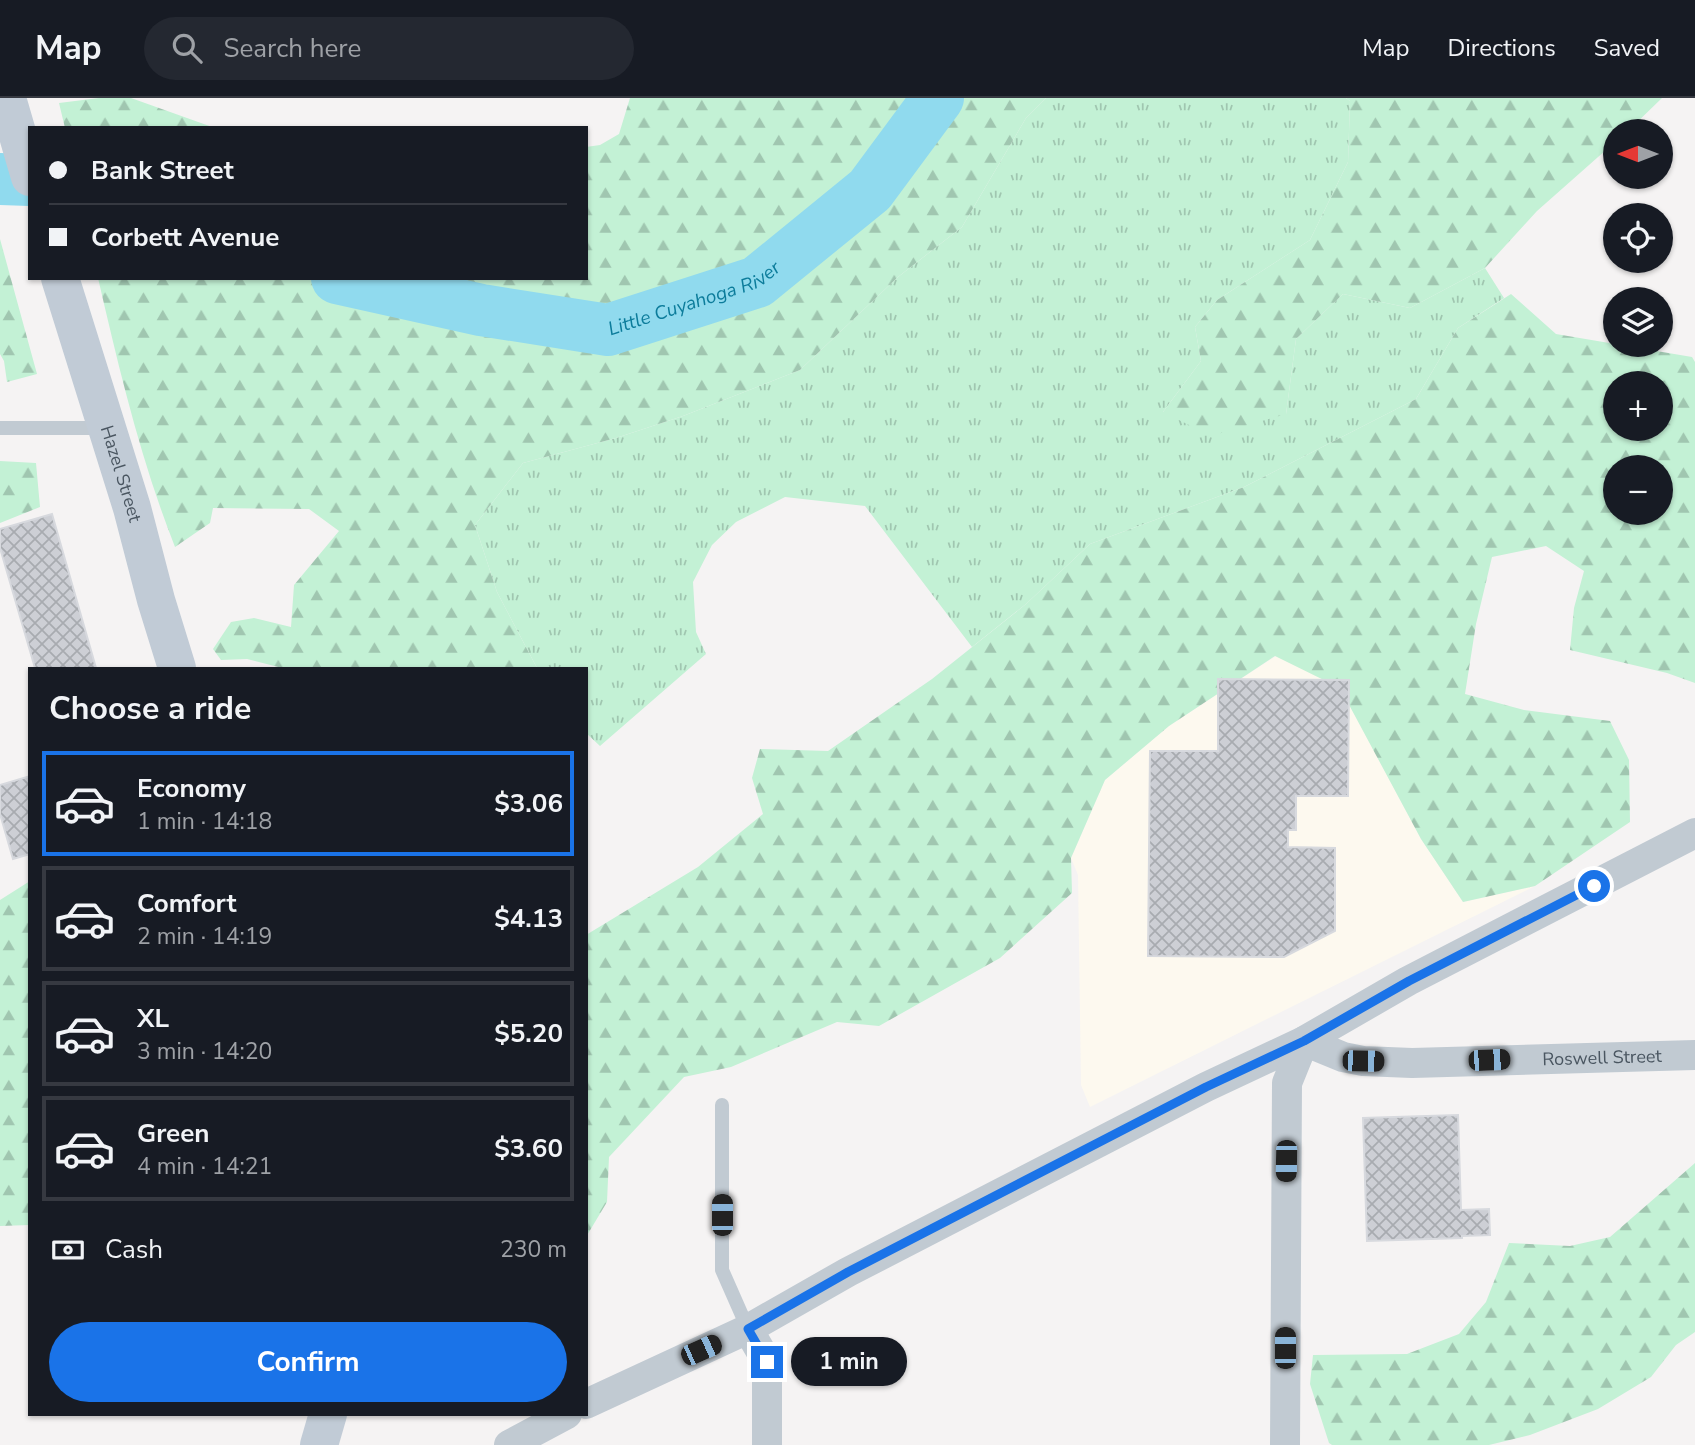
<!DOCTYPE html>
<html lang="en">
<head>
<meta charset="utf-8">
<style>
  body { margin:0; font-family:"Nunito Sans",sans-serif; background:#242831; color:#f1f3f6; height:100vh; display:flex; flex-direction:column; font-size:26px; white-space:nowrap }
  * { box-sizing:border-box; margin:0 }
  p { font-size:23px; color:#9ea1a6 }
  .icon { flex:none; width:38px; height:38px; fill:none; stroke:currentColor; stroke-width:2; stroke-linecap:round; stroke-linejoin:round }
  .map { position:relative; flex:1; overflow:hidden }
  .panel { position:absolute; left:28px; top:569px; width:560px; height:749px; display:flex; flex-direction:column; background:#171b24; border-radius:0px; box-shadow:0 2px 5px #0004 }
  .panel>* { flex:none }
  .hud { position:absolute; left:28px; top:28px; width:560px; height:154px; border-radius:0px; box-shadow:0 2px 5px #0004; display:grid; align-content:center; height:154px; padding:0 21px; background:#171b24 }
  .needle { width:46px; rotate:270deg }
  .controls { position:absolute; left:1603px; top:21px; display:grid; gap:14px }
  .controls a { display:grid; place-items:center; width:70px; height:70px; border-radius:50%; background:#171b24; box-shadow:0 2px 5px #0004; font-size:35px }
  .end { position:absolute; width:32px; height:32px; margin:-16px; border:9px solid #1a73e8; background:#fff; box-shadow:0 0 0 4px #fff }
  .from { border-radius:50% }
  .bubble { position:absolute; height:49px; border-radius:24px; background:#171b24; box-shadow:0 2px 5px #0004; font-size:23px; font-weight:700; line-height:49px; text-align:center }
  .car { position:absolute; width:21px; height:42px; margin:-21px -10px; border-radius:9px; box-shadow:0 0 5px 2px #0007; background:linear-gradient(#222 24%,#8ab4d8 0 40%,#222 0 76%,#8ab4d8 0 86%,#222 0) }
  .hud b { display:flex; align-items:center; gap:24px; height:66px; font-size:26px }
  .hud b+b { border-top:2px solid #363941 }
  .hud i { width:18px; height:18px; background:#f1f3f6 }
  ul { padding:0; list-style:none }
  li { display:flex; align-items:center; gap:21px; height:105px; margin:0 14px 10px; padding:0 7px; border:4px solid #363941; border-radius:0px }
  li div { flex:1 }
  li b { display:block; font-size:26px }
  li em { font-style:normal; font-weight:700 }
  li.current { border-color:#1a73e8 }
  li>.icon { width:63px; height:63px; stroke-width:1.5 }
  h2 { padding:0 21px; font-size:32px; line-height:84px }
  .pay { display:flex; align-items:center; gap:18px; height:77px; padding:0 21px; font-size:26px }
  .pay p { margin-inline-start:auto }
  .cta { display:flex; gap:14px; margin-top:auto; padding:14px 21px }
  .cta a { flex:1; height:80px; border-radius:42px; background:#1a73e8; color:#fff; font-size:28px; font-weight:700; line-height:80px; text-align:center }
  header { display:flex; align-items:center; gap:42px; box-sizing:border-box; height:98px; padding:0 35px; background:#171b24; border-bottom:2px solid #363941 }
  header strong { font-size:33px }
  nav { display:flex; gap:38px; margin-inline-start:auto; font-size:24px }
  .search { width:490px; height:63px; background:#242831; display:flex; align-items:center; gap:18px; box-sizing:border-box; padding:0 24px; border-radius:38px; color:#9ea1a6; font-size:26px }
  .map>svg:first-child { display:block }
  .commercial { fill:#fdf9ef }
  .grass { fill:url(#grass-tufts) }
  .forest { fill:url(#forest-firs); fill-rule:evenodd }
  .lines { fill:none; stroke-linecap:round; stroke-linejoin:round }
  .river { stroke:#90daee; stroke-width:52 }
  .building { fill:url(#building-cross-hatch); stroke:#d7d9de; stroke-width:2 }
  .lane { stroke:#c1cad2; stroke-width:14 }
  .street { stroke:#c1cad2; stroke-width:30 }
  .secondary { stroke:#c1cbd6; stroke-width:38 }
  .route { stroke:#1a73e8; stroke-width:9 }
  .labels { text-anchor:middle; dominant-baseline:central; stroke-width:5; stroke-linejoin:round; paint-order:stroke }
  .street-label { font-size:18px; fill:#4a5661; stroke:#fff }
  .water-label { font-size:19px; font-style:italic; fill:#0c7c9b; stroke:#fff }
</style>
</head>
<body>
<header>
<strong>Map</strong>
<div class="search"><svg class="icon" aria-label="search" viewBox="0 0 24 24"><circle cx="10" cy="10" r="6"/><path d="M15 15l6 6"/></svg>Search here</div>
<nav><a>Map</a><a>Directions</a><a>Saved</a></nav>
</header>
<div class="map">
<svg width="1695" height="1347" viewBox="0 0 1695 1347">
  <defs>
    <pattern id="grass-tufts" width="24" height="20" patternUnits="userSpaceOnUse" patternTransform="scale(1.75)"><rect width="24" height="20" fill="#c3f1d5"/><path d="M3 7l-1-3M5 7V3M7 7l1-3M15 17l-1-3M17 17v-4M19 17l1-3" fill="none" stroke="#a0c6b0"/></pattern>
    <pattern id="forest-firs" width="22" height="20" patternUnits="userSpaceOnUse" patternTransform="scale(1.75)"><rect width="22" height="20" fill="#c3f1d5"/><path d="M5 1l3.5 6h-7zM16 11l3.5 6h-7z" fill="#a0c6b0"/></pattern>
    <pattern id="building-cross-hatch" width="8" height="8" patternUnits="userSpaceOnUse" patternTransform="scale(1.75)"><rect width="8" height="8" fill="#cdcfd5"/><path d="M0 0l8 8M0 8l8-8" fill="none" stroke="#a8abb0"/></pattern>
  </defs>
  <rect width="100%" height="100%" fill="#f5f3f3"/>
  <path class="commercial" d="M1276,558L1340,589L1421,741L1463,804L1535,788L1090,1009L1081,987L1078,777L1071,760L1105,682L1169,628Z"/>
  <path class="grass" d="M1046,0H1346L1350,3L1348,64L1310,142L1217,202L1195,229L1201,263L1163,314L1286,316L1296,241L1343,196L1410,210L1485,170L1504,200L1458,230L1416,301L1244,389L1090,446L1026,506L972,549L865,408L785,399L736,424L712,447L693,484L696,534L706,556L600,648L586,635V570H537L497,494L475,427L523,365L616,340L683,318L800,272L898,179L962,129L1026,20Z"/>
  <path class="forest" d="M99,0H131L215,30H65L59,5Z
    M630,0H1046L1026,20L962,129L898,179L800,272L683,318L616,340L523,365L475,427L497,494L537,570H282L247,561L221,562L213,551L231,524L254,520L291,529L294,487L339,433L309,411L213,410L210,425L175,449C141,363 119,271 98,180H586V49L600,47L619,36Z
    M1346,0H1662L1628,33H1615V44L1537,113L1485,170L1410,210L1343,196L1296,241L1286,316L1211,338L1163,314L1201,263L1195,229L1217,202L1310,142L1348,64L1350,3Z
    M0,141L37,276L7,284L4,263L0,256Z
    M1511,196L1556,236L1692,259L1695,264V585L1667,575L1570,552L1574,510L1584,473L1546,448L1492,459L1476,526L1465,596L1524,612L1610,623L1629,662L1630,724L1535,788L1463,804L1421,741L1340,590L1275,558L1169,628L1105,682L1071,760L1072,795L1000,860L879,928L837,924L731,969L684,979L609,1059L607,1104L586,1139V837L698,769L763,716L752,680L760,651L828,653L932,581L1026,506L1090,446L1244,389L1416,301L1458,230ZM1615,285H1661V331H1615ZM1615,369H1661V415H1615Z
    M0,363L36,365L40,409L0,425Z
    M30,783V1127L0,1128V802Z
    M1695,1065V1234L1676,1247L1651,1279L1598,1311L1530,1337L1489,1347H1332L1329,1345L1310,1286L1313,1257L1407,1256L1459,1236L1486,1204L1509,1145L1570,1148L1610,1139Z"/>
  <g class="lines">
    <g class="river">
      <path d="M0,81L30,82"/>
      <path id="s1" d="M337,180L481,212L608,232L757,184L870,92L938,0"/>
    </g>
  </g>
  <path class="building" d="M52,416L96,570H35L0,450V431Z
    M1218,581L1349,582L1348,698H1296V732H1288V749L1335,750V833L1284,859L1148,858L1150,653H1218Z
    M30,678V756L13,761L0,716V687Z
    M1458,1017L1461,1112L1489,1111L1490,1137L1462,1138V1140L1367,1143L1363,1020Z"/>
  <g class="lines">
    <path class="lane" d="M0,330H104
      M722,1007V1172L748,1231"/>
    <g class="street">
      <path d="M748,1231L767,1264V1347"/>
      <path d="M586,1306L748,1231L848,1174L1206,989L1304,943L1408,883L1695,735"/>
      <path d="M509,1347L567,1316"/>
      <path id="s2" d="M1285,1347L1287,985L1304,943L1343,959L1363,963L1412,965L1695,957"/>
    </g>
    <g class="secondary">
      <path d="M7,0L30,79"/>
      <path id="s3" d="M60,180L132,410L156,502L177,570"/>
      <path d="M319,1347L328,1316"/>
    </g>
  </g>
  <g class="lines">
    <path class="route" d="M767,1264L748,1231L848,1174L1206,989L1304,943L1409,883L1594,788"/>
  </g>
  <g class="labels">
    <g class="street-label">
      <text stroke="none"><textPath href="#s3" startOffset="205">Hazel Street</textPath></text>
      <text stroke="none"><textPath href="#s2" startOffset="709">Roswell Street</textPath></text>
    </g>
    <g class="water-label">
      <text stroke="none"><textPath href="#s1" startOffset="368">Little Cuyahoga River</textPath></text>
    </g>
  </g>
</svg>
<div class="controls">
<a><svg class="needle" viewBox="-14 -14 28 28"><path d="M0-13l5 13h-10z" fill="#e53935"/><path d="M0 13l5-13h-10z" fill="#9ea1a6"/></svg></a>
<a><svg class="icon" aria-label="locate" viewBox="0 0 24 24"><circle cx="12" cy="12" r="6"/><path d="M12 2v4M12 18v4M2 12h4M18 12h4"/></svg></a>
<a><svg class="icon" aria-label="layers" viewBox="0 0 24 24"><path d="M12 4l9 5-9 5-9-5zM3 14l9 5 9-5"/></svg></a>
<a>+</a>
<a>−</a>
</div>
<i class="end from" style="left:1594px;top:788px"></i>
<i class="end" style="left:767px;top:1264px"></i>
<div class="bubble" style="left:791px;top:1239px;width:116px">1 min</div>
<i class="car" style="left:1489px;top:962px;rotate:88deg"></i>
<i class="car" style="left:1363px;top:963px;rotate:91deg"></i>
<i class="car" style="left:1286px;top:1063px;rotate:181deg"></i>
<i class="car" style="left:722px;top:1117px;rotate:0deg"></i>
<i class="car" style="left:1285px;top:1250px;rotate:0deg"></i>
<i class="car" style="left:701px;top:1252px;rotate:66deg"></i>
<div class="hud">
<b><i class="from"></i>Bank Street</b>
<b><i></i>Corbett Avenue</b>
</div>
<section class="panel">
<h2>Choose a ride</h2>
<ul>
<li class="current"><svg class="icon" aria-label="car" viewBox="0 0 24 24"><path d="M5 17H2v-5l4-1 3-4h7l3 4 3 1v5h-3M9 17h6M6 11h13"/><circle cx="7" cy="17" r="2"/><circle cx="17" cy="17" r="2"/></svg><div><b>Economy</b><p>1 min · 14:18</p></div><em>$3.06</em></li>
<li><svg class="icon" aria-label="car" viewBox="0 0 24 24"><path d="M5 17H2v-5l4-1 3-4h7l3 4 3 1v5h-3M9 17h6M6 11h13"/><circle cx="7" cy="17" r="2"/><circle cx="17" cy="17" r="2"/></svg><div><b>Comfort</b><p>2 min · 14:19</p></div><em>$4.13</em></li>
<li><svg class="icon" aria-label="car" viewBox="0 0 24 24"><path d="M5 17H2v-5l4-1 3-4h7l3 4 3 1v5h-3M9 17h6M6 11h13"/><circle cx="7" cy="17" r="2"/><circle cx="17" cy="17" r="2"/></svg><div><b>XL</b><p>3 min · 14:20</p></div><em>$5.20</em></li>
<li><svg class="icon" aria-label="car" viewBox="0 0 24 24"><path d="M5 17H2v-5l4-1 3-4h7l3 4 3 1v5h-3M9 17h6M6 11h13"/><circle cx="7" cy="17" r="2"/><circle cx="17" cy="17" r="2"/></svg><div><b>Green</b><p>4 min · 14:21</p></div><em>$3.60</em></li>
</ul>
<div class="pay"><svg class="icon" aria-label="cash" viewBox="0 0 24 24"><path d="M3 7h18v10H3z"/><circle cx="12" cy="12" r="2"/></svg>Cash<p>230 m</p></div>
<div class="cta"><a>Confirm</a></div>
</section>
</div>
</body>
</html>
